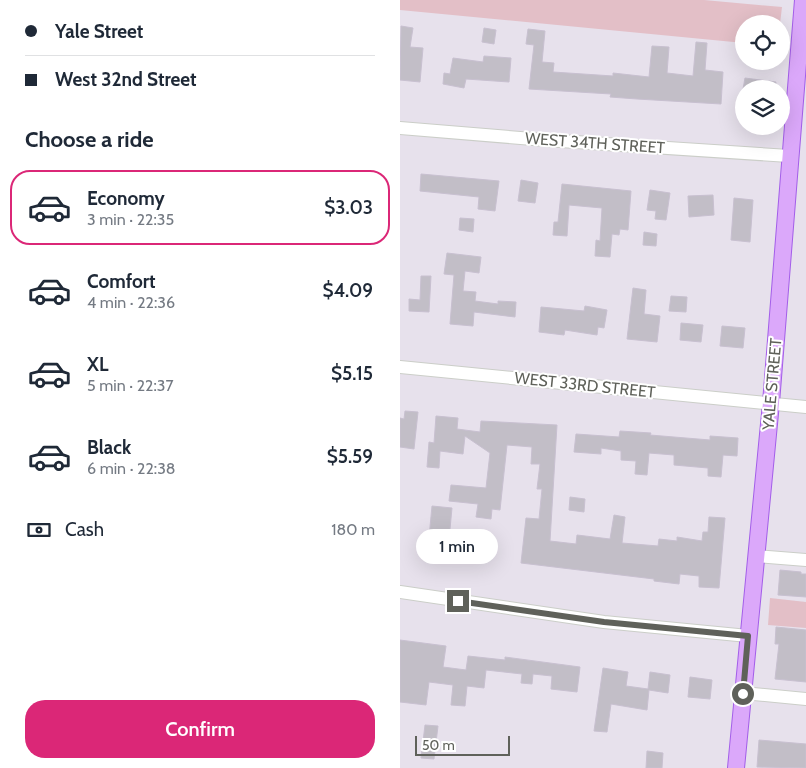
<!DOCTYPE html>
<html lang="en">
<head>
<meta charset="utf-8">
<style>
  body { margin:0; font-family:Cabin,sans-serif; background:#f6f6f7; color:#1f2937; height:100vh; display:flex; flex-direction:column; font-size:19px; white-space:nowrap }
  * { box-sizing:border-box; margin:0 }
  p { font-size:16px; color:#747a83 }
  .icon { flex:none; width:28px; height:28px; fill:none; stroke:currentColor; stroke-width:2; stroke-linecap:round; stroke-linejoin:round }
  .map { position:relative; flex:1; overflow:hidden }
  .side { display:flex; flex-direction:column; background:#fff; width:400px }
  .side>* { flex:none }
  .guide { display:grid; align-content:center; height:110px; padding:0 25px; background:#fff }
  .buttons { position:absolute; left:335px; top:15px; display:grid; gap:10px }
  .buttons a { display:grid; place-items:center; width:55px; height:55px; border-radius:50%; background:#fff; box-shadow:0 5px 20px #0002; font-size:25px }
  .scale { position:absolute; left:15px; bottom:12px; width:95px; box-sizing:border-box; padding-left:5px; border:2px solid #5f615a; border-top:0; font-size:14px; line-height:18px; white-space:nowrap; color:#5f615a; -webkit-text-stroke:4px #fff; paint-order:stroke }
  .end { position:absolute; width:22px; height:22px; margin:-11px; border:6px solid #5f615a; background:#fff; box-shadow:0 0 0 2px #fff }
  .from { border-radius:50% }
  .bubble { position:absolute; height:35px; border-radius:18px; background:#fff; box-shadow:0 5px 20px #0002; font-size:16px; font-weight:600; line-height:35px; text-align:center }
  .guide b { display:flex; align-items:center; gap:18px; height:48px; font-size:19px }
  .guide b+b { border-top:1px solid #e0e1e3 }
  .guide i { width:12px; height:12px; background:#1f2937 }
  ul { padding:0; list-style:none }
  li { display:flex; align-items:center; gap:15px; height:75px; margin:0 10px 8px; padding:0 15px; border:2px solid transparent; border-radius:20px }
  li div { flex:1 }
  li b { display:block; font-size:19px }
  li em { font-style:normal; font-weight:600 }
  li.selected { border-color:#db2777 }
  li>.icon { width:45px; height:45px; stroke-width:1.5 }
  h2 { padding:0 25px; font-size:22px; line-height:60px }
  .pay { display:flex; align-items:center; gap:12px; height:55px; padding:0 25px; font-size:19px }
  .pay p { margin-inline-start:auto }
  .button { display:flex; gap:10px; margin-top:auto; padding:10px 25px }
  .button a { flex:1; height:58px; border-radius:20px; background:#db2777; color:#fff; font-size:20px; font-weight:600; line-height:58px; text-align:center }
  main { display:flex; flex:1; min-height:0 }
  .map>svg:first-child { display:block }
  .green { fill:#e3bfc7 }
  .building { fill:#c2bec7; stroke:#c8c0d0 }
  .lines { fill:none; stroke-linecap:round; stroke-linejoin:round }
  .minor-casing { stroke:#cbcec8; stroke-width:14 }
  .major-casing { stroke:#a35ee9; stroke-width:18 }
  .minor { stroke:#fff; stroke-width:12 }
  .major { stroke:#dba8fa; stroke-width:16 }
  .route { stroke:#5f615a; stroke-width:6 }
  .labels { text-anchor:middle; dominant-baseline:central; stroke-width:4; stroke-linejoin:round; paint-order:stroke }
  .street-label { font-size:16px; fill:#5f615a; stroke:#fff }
</style>
</head>
<body>
<main>
<section class="side">
<div class="guide">
<b><i class="from"></i>Yale Street</b>
<b><i></i>West 32nd Street</b>
</div>
<h2>Choose a ride</h2>
<ul>
<li class="selected"><svg class="icon" aria-label="car" viewBox="0 0 24 24"><path d="M5 17H2v-5l4-1 3-4h7l3 4 3 1v5h-3M9 17h6M6 11h13"/><circle cx="7" cy="17" r="2"/><circle cx="17" cy="17" r="2"/></svg><div><b>Economy</b><p>3 min · 22:35</p></div><em>$3.03</em></li>
<li><svg class="icon" aria-label="car" viewBox="0 0 24 24"><path d="M5 17H2v-5l4-1 3-4h7l3 4 3 1v5h-3M9 17h6M6 11h13"/><circle cx="7" cy="17" r="2"/><circle cx="17" cy="17" r="2"/></svg><div><b>Comfort</b><p>4 min · 22:36</p></div><em>$4.09</em></li>
<li><svg class="icon" aria-label="car" viewBox="0 0 24 24"><path d="M5 17H2v-5l4-1 3-4h7l3 4 3 1v5h-3M9 17h6M6 11h13"/><circle cx="7" cy="17" r="2"/><circle cx="17" cy="17" r="2"/></svg><div><b>XL</b><p>5 min · 22:37</p></div><em>$5.15</em></li>
<li><svg class="icon" aria-label="car" viewBox="0 0 24 24"><path d="M5 17H2v-5l4-1 3-4h7l3 4 3 1v5h-3M9 17h6M6 11h13"/><circle cx="7" cy="17" r="2"/><circle cx="17" cy="17" r="2"/></svg><div><b>Black</b><p>6 min · 22:38</p></div><em>$5.59</em></li>
</ul>
<div class="pay"><svg class="icon" aria-label="cash" viewBox="0 0 24 24"><path d="M3 7h18v10H3z"/><circle cx="12" cy="12" r="2"/></svg>Cash<p>180 m</p></div>
<div class="button"><a>Confirm</a></div>
</section>
<div class="map">
<svg width="406" height="768" viewBox="0 0 406 768">
  <rect width="100%" height="100%" fill="#e7e1ec"/>
  <path class="green" d="M0,0H304L382,7L380,24H344V43L0,10Z
    M370,598L406,602V628L368,625Z"/>
  <path class="building" d="M1,26L13,28L10,47L23,48L20,82L0,80Z
    M84,28L96,30L94,44L82,42Z
    M128,29L145,31L142,62L154,63L153,72L213,76V73L249,77L252,46L269,47L267,73L293,76L296,42L307,43L305,70L323,72L321,104L237,99L210,97L211,94L129,89L134,45L126,44Z
    M84,56L111,58L109,82L66,79L64,88L43,84L44,73L50,74L53,58L83,62Z
    M345,78L376,82L375,89H343Z
    M21,174L99,181L95,211L78,209L79,197L20,191Z
    M121,180L138,183L135,203L118,201Z
    M162,184L231,191L228,230L220,229L219,235L212,234L210,257L195,256L196,240L200,241L202,208L169,205L167,236L153,235L154,222H158Z
    M250,190L270,193L266,220L255,219L256,211L247,210Z
    M313,195L314,215L289,217L288,196Z
    M334,198L353,200L350,242L331,240Z
    M60,218L74,219L73,232L59,230Z
    M244,232L257,234L256,246L243,245Z
    M47,253L81,257L79,273L65,271L63,291L76,292L75,301L98,304V301L116,302L115,317L74,312L73,326L50,324L54,275L44,274Z
    M21,276H31L29,312L9,311V299L20,300Z
    M233,288L246,290L244,314L260,316L257,342L227,339Z
    M271,296L287,297L286,312L269,311Z
    M185,306L207,310L204,328L198,327L197,335L165,330L164,335L139,332L141,307L184,311Z
    M281,323L303,325L301,342L280,340Z
    M322,326L345,328L343,348L320,346Z
    M5,411L18,412L14,449L0,447V418L4,419Z
    M36,416L58,418L57,429L80,432L81,421L157,425L150,541L176,544L177,535L210,539L214,515L225,517L222,543L258,546L259,539L277,541V537L302,541L303,532H308L309,517L325,518L319,588L299,587V576L280,574L279,584L254,581V579L121,563L126,518L139,519L142,489H137L140,464H131L132,447L107,445L100,510L92,509L91,519L76,517L78,504L49,501L51,485L86,488L90,453L65,436L63,454L40,451L39,468L27,467L29,442L34,443Z
    M220,431L251,433L250,435L310,440V436L338,438L337,456L323,455L321,477L308,476V468L274,465V455L249,453L247,475L235,474L236,461L221,460V451L201,448V454L174,452L176,434L219,437Z
    M170,497L185,499L184,512L169,510Z
    M32,506L52,508L48,550L28,548Z
    M380,570L401,572V574H406V597L378,595Z
    M376,627L406,630V682L375,679L379,644H375Z
    M0,640L46,646L43,667L66,670L68,656L105,660V657L180,667L177,692L151,689L152,676L133,674L132,684L121,683L122,674L86,670L84,688L67,686L65,706L51,705L53,685L29,682L26,705L0,702Z
    M203,668L228,672L226,686L248,689L250,672L270,675L268,693L249,690L247,710L211,704L207,732L194,731Z
    M290,677L312,680L310,699L288,697Z
    M25,725L38,726L34,759L21,758Z
    M359,740L406,744V768L357,767Z
    M247,751L263,753L262,768H246Z"/>
  <g class="lines">
    <defs>
      <path id="minor" d="M0,128L145,140L389,156
        M0,367L406,407
        M356,556L406,560
        M0,592L204,622L348,636
        M343,693L406,699"/>
      <path id="major" d="M336,768L371,403L403,0"/>
    </defs>
    <use href="#minor" class="minor-casing"/>
    <use href="#major" class="major-casing"/>
    <use href="#minor" class="minor"/>
    <use href="#major" class="major"/>
  </g>
  <g class="lines">
    <path class="route" d="M58,601L204,622L348,636L343,694"/>
  </g>
  <g class="labels">
    <g class="street-label">
      <text transform="translate(195 143) rotate(4)">WEST 34TH STREET</text>
      <text transform="translate(372 384) rotate(-85)">YALE STREET</text>
      <text transform="translate(185 385) rotate(6)">WEST 33RD STREET</text>
    </g>
  </g>
</svg>
<div class="buttons">
<a><svg class="icon" aria-label="locate" viewBox="0 0 24 24"><circle cx="12" cy="12" r="6"/><path d="M12 2v4M12 18v4M2 12h4M18 12h4"/></svg></a>
<a><svg class="icon" aria-label="layers" viewBox="0 0 24 24"><path d="M12 4l9 5-9 5-9-5zM3 14l9 5 9-5"/></svg></a>
</div>
<div class="scale">50 m</div>
<i class="end from" style="left:343px;top:694px"></i>
<i class="end" style="left:58px;top:601px"></i>
<div class="bubble" style="left:16px;top:529px;width:82px">1 min</div>
</div>
</main>
</body>
</html>
